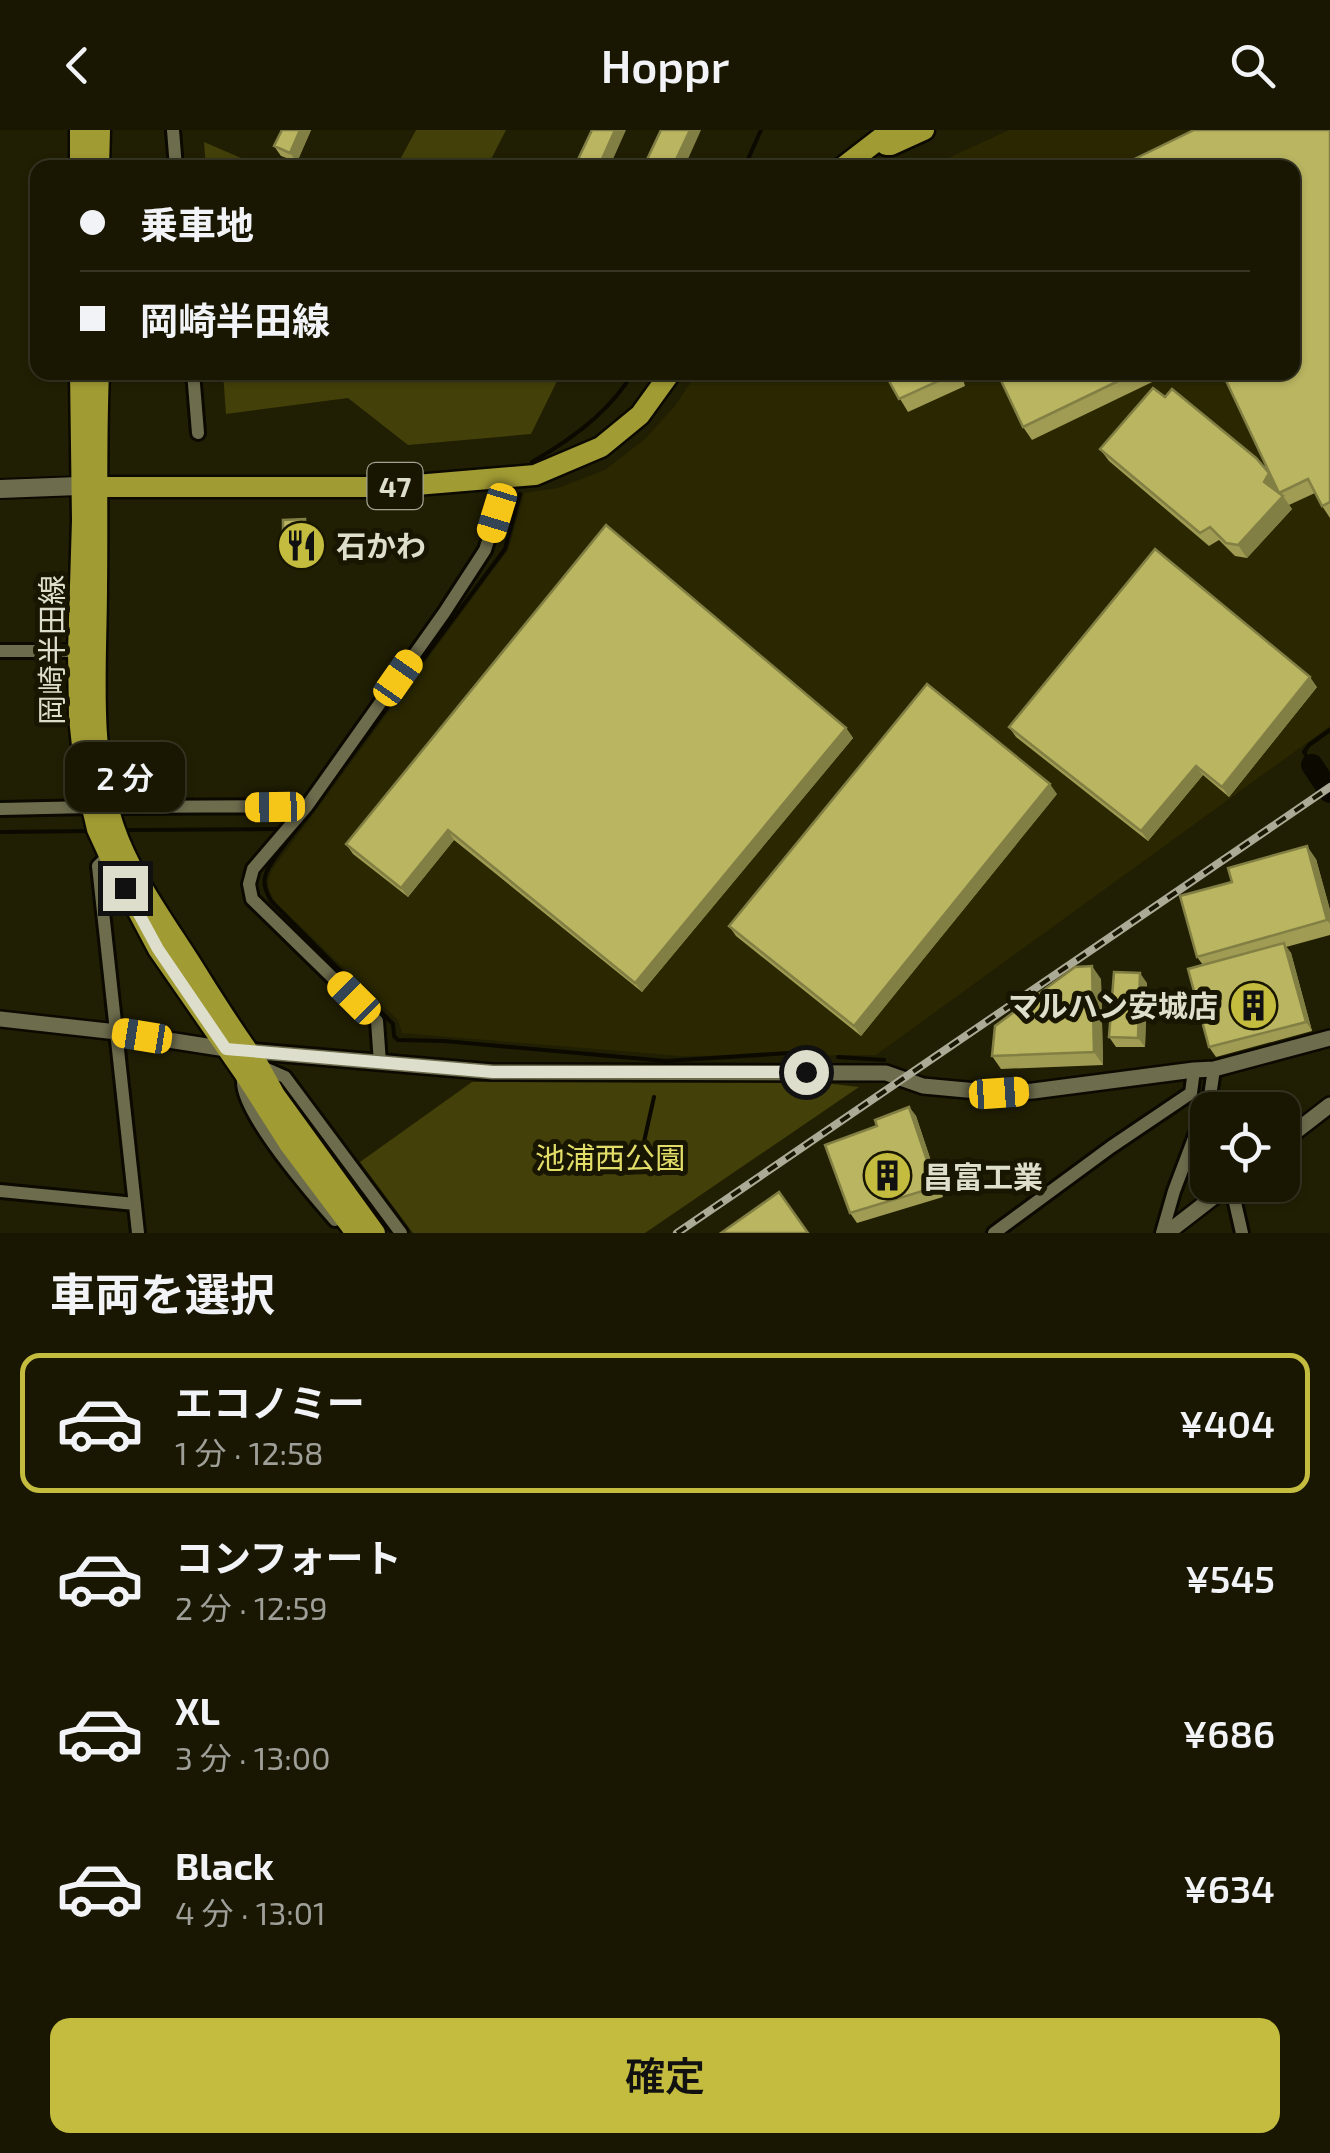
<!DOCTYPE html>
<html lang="ja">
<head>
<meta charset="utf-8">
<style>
  body { margin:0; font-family:"Exo 2","Noto Sans JP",sans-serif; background:#22200c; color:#f1f3f6; height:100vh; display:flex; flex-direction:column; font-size:38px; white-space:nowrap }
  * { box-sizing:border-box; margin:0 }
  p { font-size:32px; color:#9f9f99 }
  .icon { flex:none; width:55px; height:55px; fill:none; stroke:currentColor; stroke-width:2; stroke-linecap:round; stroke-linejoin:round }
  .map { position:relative; height:1103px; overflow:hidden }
  .panel { display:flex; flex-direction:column; background:#191702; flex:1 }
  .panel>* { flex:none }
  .top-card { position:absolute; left:30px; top:30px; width:1270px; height:220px; border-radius:20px; box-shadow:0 2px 8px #0004,0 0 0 2px #373624; display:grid; align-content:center; height:220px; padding:0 50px; background:#191702 }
  .fabs { position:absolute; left:1190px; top:962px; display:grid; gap:20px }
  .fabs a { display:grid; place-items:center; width:110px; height:110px; border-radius:20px; background:#191702; box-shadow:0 2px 8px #0004,0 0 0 2px #373624; font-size:50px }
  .end { position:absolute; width:45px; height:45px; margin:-22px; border:12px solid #dedecd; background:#111; box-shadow:0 0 0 5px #111 }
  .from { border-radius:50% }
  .bubble { position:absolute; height:70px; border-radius:20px; background:#191702; box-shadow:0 2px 8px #0004,0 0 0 2px #373624; font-size:32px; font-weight:600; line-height:70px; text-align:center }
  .car { position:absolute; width:30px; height:60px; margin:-30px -15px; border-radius:12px; box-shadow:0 0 8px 2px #0007; background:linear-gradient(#f5c518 24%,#345 0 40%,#f5c518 0 76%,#345 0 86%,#f5c518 0) }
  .top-card b { display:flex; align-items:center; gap:35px; height:95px; font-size:38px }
  .top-card b+b { border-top:2px solid #373624 }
  .top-card i { width:25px; height:25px; background:#f1f3f6 }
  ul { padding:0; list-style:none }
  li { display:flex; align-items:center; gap:30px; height:140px; margin:0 20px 15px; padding:0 30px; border:5px solid transparent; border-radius:20px }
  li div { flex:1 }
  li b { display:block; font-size:38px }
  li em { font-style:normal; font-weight:600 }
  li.on { border-color:#c4bc3e }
  li>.icon { width:90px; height:90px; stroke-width:1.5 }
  h2 { padding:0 50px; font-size:45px; line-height:120px }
  .button { display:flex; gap:20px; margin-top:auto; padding:20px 50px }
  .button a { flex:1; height:115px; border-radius:20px; background:#c4bc3e; color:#111; font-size:40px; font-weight:600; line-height:115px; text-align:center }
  header { display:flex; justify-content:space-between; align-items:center; height:130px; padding:0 50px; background:#191702; font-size:45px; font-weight:600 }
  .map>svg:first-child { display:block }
  .built { fill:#2a2701 }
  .green { fill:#434009 }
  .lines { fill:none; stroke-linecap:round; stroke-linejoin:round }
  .stream { stroke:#0b0900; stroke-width:4 }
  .river { stroke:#0b0900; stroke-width:22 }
  .minor-casing { stroke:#0b0900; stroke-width:18 }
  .tertiary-casing { stroke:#0b0900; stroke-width:20 }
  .secondary-casing { stroke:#0b0900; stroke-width:22 }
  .primary-casing { stroke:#0b0900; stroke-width:25 }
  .minor { stroke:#6d6c4d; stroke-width:12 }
  .tertiary { stroke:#6d6c4d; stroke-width:15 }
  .secondary { stroke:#6d6c4d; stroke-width:18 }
  .primary { stroke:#a19b34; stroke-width:20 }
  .rail-casing { stroke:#aaaa96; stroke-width:8 }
  .rail { stroke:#181600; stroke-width:4; stroke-dasharray:11; stroke-linecap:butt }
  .wall { fill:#a09c53 }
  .shaded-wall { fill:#827f44 }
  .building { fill:#bab561; stroke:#827f44; stroke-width:2.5 }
  .route { stroke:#dedecd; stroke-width:12 }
  .labels { text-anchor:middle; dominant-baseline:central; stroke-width:10; stroke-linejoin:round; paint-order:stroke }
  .shield { fill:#181600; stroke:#a3a290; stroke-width:2.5 }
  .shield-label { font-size:28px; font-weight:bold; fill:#dedecd }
  .poi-label { font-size:30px; font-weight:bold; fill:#dedecd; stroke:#181600; text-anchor:start }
  .street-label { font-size:30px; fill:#dedecd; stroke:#181600 }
  .park-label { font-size:30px; fill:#e2dc68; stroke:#181600 }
</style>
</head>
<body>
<header><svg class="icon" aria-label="back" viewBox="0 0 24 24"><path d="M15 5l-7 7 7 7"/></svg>Hoppr<svg class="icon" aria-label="search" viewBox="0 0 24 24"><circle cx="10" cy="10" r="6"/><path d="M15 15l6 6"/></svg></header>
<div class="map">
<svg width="1330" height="1103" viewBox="0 0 1330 1103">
  <rect width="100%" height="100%" fill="#211f03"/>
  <path class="built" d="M1009,0H1330V596L876,925L681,926L402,903L398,890L276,773L270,762L268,752L271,741L508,420L524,363L558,358L605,340L645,309L675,276L697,243L1292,242V38L929,37Z"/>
  <path class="green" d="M416,0H506L487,37H396Z
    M204,12L262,37H206Z
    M223,243V242L561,243L531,304L408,315L348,268L226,284Z
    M472,952L824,953L859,957L645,1103H413L360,1032Z"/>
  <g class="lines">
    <path class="stream" d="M744,38L761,0
      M532,332C569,311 612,280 633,242
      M1312,635L1304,622L1309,615L1330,600
      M323,664L505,419L520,364
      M309,684C299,697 267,733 265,747C263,756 267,763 271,771L393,894L394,906L398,910L444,911L666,931L789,923
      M125,700L280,699
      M0,702L90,701
      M838,927L884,930
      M641,1025L654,967"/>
    <path class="river" d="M1312,635L1330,662"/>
    <defs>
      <path id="minor" d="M173,0L176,38
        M193,242L198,303
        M0,521H78
        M108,677L307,676
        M0,679L91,677
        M108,726L98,736L138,1103
        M380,933L377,891L252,769L249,754L253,739L307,676L444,483L485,420L497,383L503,347
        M262,937L285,947L401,1103
        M243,950C240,981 313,1065 335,1090
        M1231,1055L1242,1103
        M0,1061L135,1074
        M994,1103L1111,1017L1191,963L1194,940
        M1162,1103L1174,1061L1210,966L1214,939"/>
      <path id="tertiary" d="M0,889L117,902L226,919L493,942L886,943L923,956L999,963L1033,961L1194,940L1214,939L1330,908
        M1282,1012L1330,975
        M1167,1103L1229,1055"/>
      <path id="secondary" d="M0,359L79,356"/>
      <path id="primary" d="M886,15H891L924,0
        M80,38V0
        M99,38L100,0
        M842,38L882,7L897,0
        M80,242L82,390L78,521L79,588L86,652L97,699L115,738L158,819L244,943L290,1015L356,1103
        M99,242C96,313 98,384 97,455C97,534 88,621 114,697C130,744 161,787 188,829C211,865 233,902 259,936L275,965L375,1103
        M86,357H392L535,345L601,317L640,285L671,242"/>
    </defs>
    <use href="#minor" class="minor-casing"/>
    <use href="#tertiary" class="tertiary-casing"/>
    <use href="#secondary" class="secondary-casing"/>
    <use href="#primary" class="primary-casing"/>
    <use href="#minor" class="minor"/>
    <use href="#tertiary" class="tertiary"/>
    <use href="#secondary" class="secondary"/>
    <use href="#primary" class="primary"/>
    <defs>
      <path id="rail" d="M677,1103L1330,657"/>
    </defs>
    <use href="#rail" class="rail-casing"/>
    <use href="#rail" class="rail"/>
  </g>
  <path class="wall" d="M282,0H311L297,32L281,26L274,16Z
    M1330,0V388L1322,376L1315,363L1289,375L1292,379L1247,428L1235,426L1219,410L1209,416L1109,331L1100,319L1270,343Z
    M871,242H961L965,256L908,282L885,244L873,246Z
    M997,242H1173L1032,310L1023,297Z
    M312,399V431L290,432L283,422Z
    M1317,557L1229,667L1203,645L1148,711L1016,607L1009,597Z
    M846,598L853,608L642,862L454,710L408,767L353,724L346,714Z
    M1057,664L861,906L736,806L729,796Z
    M1316,729L1330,780V805L1286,817L1291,823L1312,901L1216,927L1209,917L1203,835L1197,827Z
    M1101,849L1103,935L1001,939L992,926Z
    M1147,853L1145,917H1116L1109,907Z
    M909,977L916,986L943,1067L857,1093L850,1083L877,996Z"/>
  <path class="shaded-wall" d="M300,0H311L297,32L290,23Z
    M615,0H626L609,38H598Z
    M690,0H701L684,38H672Z
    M1269,343L1278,356L1273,364L1264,352Z
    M1283,366L1292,379L1247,428L1238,415Z
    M305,389L312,399V431L305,421Z
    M1310,547L1317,557L1229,667L1222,657Z
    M846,598L853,608L642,862L635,853Z
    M1196,636L1203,645L1148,711L1141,701Z
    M1050,654L1057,664L861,906L854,896Z
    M448,700L454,710L408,767L401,758Z
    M1307,716L1316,729L1330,780V794L1327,790Z
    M1284,813L1291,823L1312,901L1306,892Z
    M1092,836L1101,849L1103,935L1094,922Z
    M1140,843L1147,853L1145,917L1138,908Z
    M909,977L916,986L943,1067L936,1057Z"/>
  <path class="building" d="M282,0H300L290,23L274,16Z
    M592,0H615L598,38H574Z
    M661,0H690L672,38H643Z
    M1194,0H1330V372L1322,376L1308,349L1279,363L1222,242H1292V38H1116Z
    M884,242H956V243L899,269Z
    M997,242H1137L1023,297Z
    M1153,258L1165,267L1172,259L1256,328L1269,343L1264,352L1283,366L1238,415L1226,413L1210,397L1200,403L1100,319Z
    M305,389V421L283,422V390Z
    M606,395L846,598L635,853L448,700L401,758L346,714Z
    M1155,419L1310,547L1222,657L1196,636L1141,701L1009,597Z
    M927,554L1050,654L854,896L729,796Z
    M1307,716L1327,790L1197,827L1180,766L1232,752L1228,738Z
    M1284,813L1306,892L1209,917L1188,839Z
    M1092,836L1094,922L992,926L995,896L1075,837Z
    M1114,842L1140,843L1138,908L1109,907Z
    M909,977L936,1057L850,1083L825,1015L877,996L875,990Z
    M779,1062L808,1103H721Z"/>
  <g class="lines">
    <path class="route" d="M125,758L158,819L226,919L493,942H806"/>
  </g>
  <defs>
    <symbol id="restaurant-disc" viewBox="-11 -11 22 22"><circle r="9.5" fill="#c4bc3e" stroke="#181600"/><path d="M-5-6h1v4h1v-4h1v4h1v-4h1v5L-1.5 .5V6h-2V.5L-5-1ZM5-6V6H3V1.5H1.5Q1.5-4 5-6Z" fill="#111"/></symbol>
    <symbol id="building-disc" viewBox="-11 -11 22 22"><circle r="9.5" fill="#c4bc3e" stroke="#181600"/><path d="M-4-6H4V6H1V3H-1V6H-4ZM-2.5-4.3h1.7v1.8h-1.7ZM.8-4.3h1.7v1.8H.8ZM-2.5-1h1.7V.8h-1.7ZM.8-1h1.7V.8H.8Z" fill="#111"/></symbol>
  </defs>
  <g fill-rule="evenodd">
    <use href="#restaurant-disc" x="274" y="388" width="55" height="55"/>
    <use href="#building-disc" x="1226" y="848" width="55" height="55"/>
    <use href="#building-disc" x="860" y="1018" width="55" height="55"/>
  </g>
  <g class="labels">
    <rect class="shield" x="367.5" y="333" width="55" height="46" rx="8"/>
    <g class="shield-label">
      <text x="395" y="356">47</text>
    </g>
    <g class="poi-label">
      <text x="336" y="415">石かわ</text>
      <text x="1218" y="875" text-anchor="end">マルハン安城店</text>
      <text x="923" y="1046">昌富工業</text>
    </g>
    <g class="street-label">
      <text transform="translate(51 520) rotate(-90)">岡崎半田線</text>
    </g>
    <g class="park-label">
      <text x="610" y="1027">池浦西公園</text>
    </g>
  </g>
</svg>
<div class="fabs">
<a><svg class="icon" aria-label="locate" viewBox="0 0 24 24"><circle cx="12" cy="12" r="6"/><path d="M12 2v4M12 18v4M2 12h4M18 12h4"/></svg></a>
</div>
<i class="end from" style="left:806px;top:942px"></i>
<i class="end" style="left:125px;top:758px"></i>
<div class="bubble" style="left:65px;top:612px;width:120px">2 分</div>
<i class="car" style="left:497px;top:383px;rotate:197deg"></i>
<i class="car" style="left:398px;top:548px;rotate:35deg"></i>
<i class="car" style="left:275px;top:677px;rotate:269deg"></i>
<i class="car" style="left:354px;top:868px;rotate:315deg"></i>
<i class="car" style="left:142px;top:906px;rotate:279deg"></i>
<i class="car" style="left:999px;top:963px;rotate:86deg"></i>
<div class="top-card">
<b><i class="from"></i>乗車地</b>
<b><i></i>岡崎半田線</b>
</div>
</div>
<section class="panel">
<h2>車両を選択</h2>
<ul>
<li class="on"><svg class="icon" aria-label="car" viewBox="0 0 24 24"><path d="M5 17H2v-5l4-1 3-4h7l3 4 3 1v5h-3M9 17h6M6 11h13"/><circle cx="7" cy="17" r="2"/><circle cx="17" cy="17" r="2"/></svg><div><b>エコノミー</b><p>1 分 · 12:58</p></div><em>¥404</em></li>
<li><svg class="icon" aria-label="car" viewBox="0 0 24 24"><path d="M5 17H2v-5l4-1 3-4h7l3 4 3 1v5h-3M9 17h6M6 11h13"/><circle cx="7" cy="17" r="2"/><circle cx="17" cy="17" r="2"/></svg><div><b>コンフォート</b><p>2 分 · 12:59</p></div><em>¥545</em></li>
<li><svg class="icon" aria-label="car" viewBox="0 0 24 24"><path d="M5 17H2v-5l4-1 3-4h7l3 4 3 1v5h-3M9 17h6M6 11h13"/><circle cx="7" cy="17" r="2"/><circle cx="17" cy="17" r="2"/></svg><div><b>XL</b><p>3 分 · 13:00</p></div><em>¥686</em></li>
<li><svg class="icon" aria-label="car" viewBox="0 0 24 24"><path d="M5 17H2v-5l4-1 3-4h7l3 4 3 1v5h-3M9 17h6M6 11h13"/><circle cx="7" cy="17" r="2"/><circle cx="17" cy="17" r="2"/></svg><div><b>Black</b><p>4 分 · 13:01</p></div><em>¥634</em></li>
</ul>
<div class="button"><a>確定</a></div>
</section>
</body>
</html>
